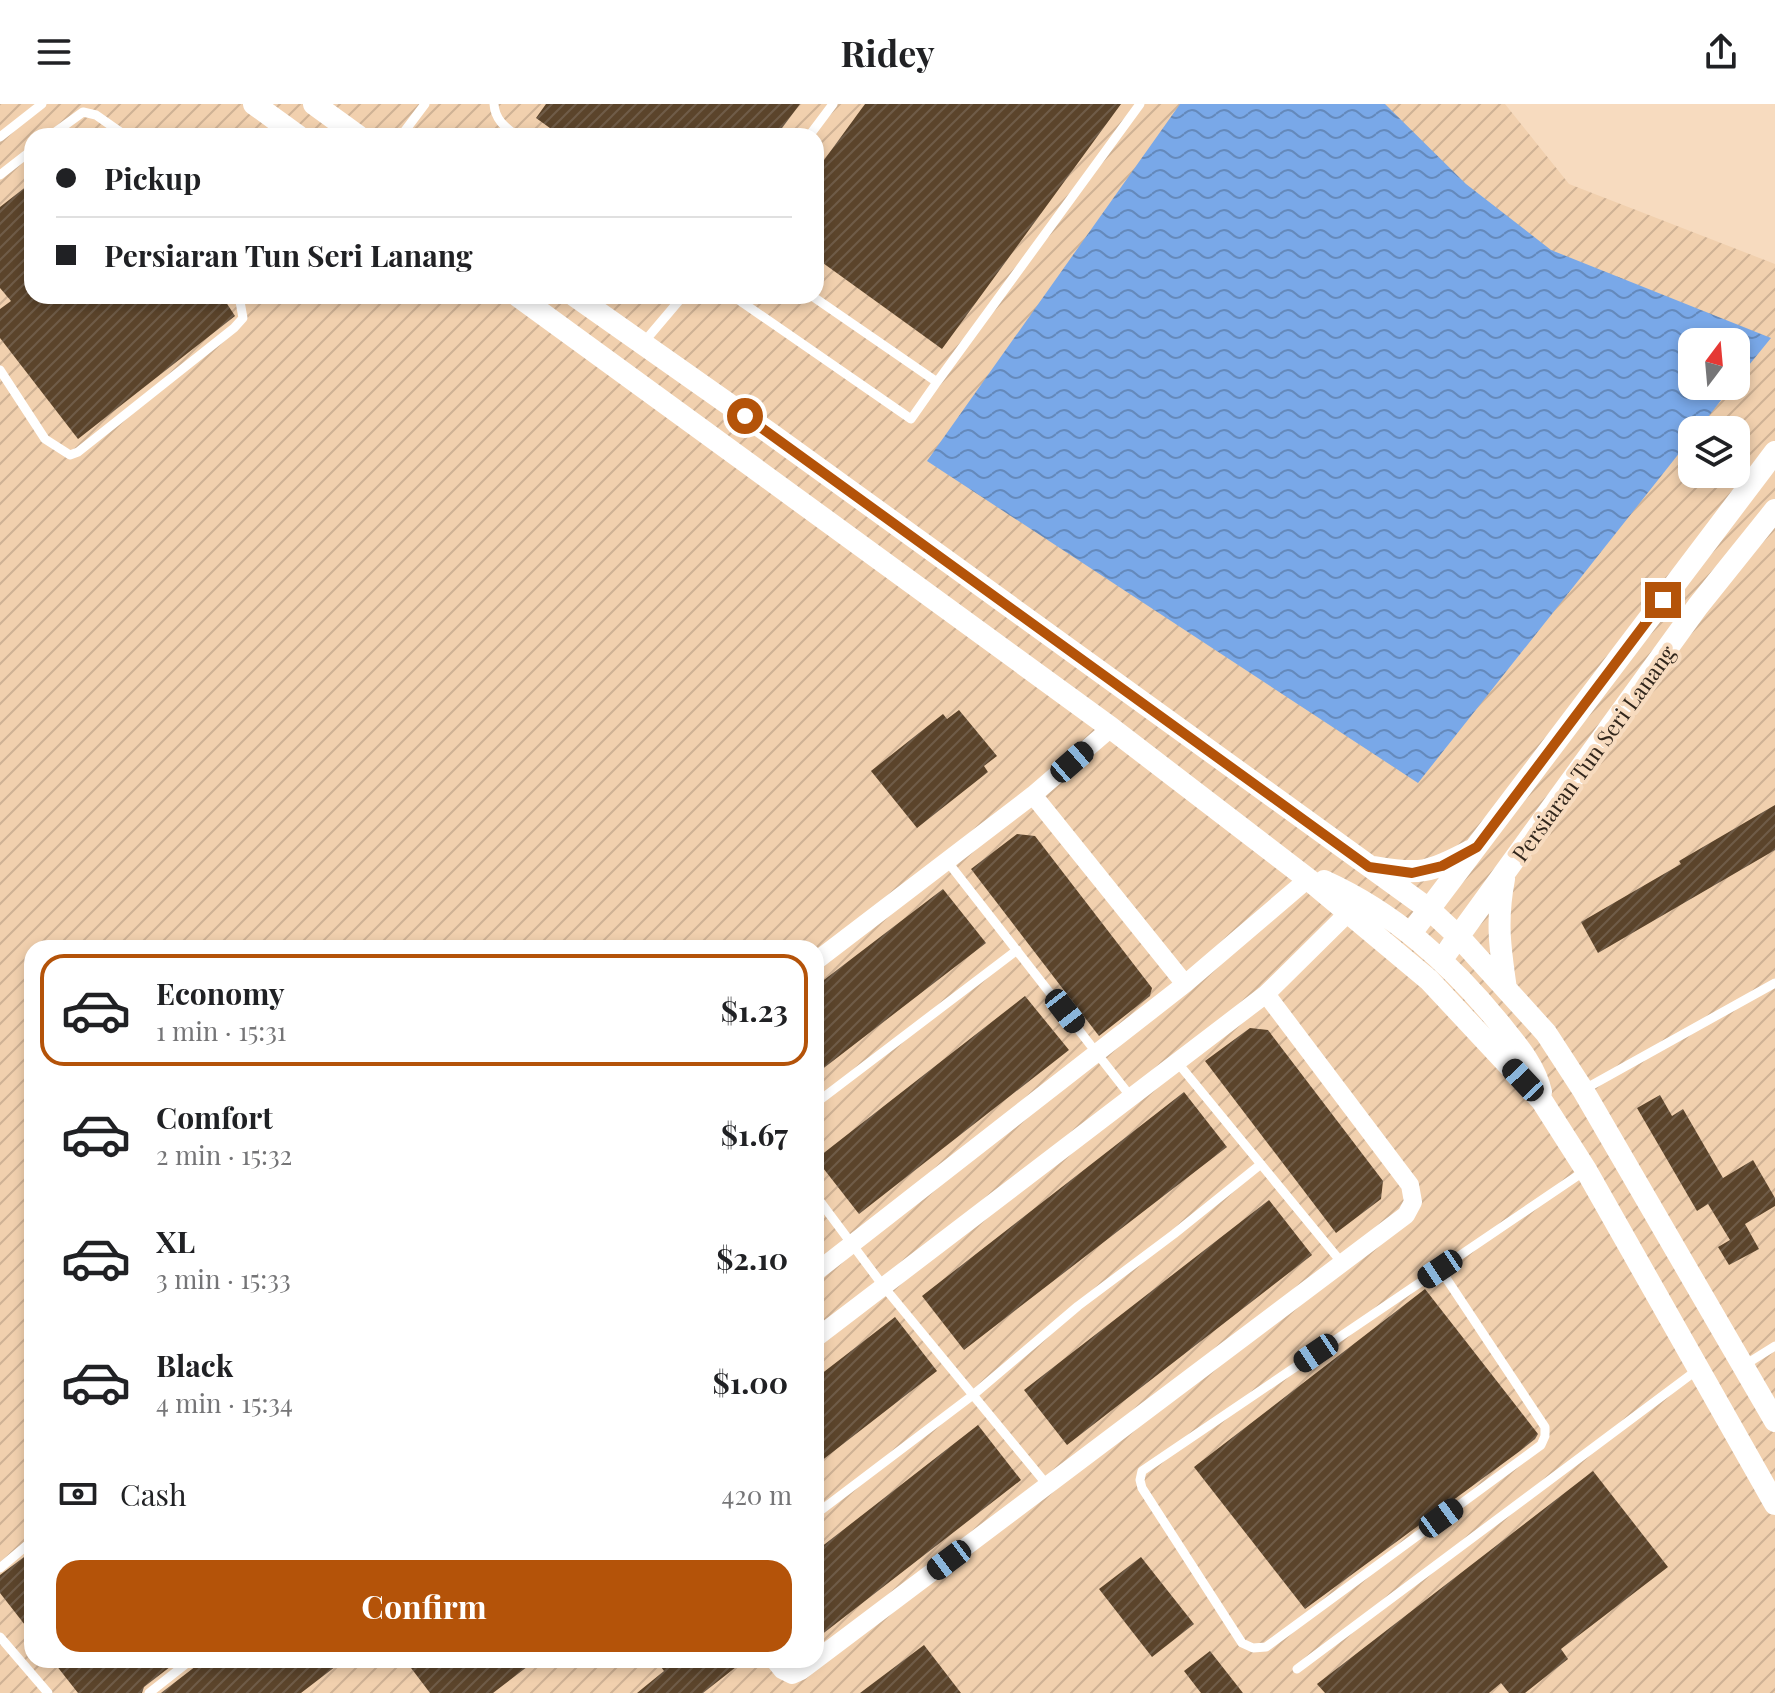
<!DOCTYPE html>
<html lang="en">
<head>
<meta charset="utf-8">
<style>
  body { margin:0; font-family:"Playfair Display",serif; background:#f6f6f6; color:#202124; height:100vh; display:flex; flex-direction:column; font-size:30px; white-space:nowrap }
  * { box-sizing:border-box; margin:0 }
  p { font-size:26px; color:#757577 }
  .icon { flex:none; width:44px; height:44px; fill:none; stroke:currentColor; stroke-width:2; stroke-linecap:round; stroke-linejoin:round }
  .map { position:relative; flex:1; overflow:hidden }
  .panel { position:absolute; left:24px; top:836px; width:800px; height:728px; display:flex; flex-direction:column; background:#fff; border-radius:24px; box-shadow:0 4px 12px #0003 }
  .panel>* { flex:none }
  .guide { position:absolute; left:24px; top:24px; width:800px; height:176px; border-radius:24px; box-shadow:0 4px 12px #0003; display:grid; align-content:center; height:176px; padding:0 32px; background:#fff }
  .needle { width:52px; rotate:16deg }
  .buttons { position:absolute; left:1678px; top:224px; display:grid; gap:16px }
  .buttons a { display:grid; place-items:center; width:72px; height:72px; border-radius:16px; background:#fff; box-shadow:0 4px 12px #0003; font-size:40px }
  .end { position:absolute; width:36px; height:36px; margin:-18px; border:10px solid #b45309; background:#fff; box-shadow:0 0 0 4px #fff }
  .from { border-radius:50% }
  .car { position:absolute; width:24px; height:48px; margin:-24px -12px; border-radius:10px; box-shadow:0 0 6px 2px #0007; background:linear-gradient(#222 24%,#8ab4d8 0 40%,#222 0 76%,#8ab4d8 0 86%,#222 0) }
  .guide b { display:flex; align-items:center; gap:28px; height:76px; font-size:30px }
  .guide b+b { border-top:2px solid #e0e0e0 }
  .guide i { width:20px; height:20px; background:#202124 }
  ul { padding:14px 0 0; list-style:none }
  li { display:flex; align-items:center; gap:24px; height:112px; margin:0 16px 12px; padding:0 16px; border:4px solid transparent; border-radius:24px }
  li div { flex:1 }
  li b { display:block; font-size:30px }
  li em { font-style:normal; font-weight:700 }
  li.on { border-color:#b45309 }
  li>.icon { width:72px; height:72px; stroke-width:1.5 }
  .pay { display:flex; align-items:center; gap:20px; height:88px; padding:0 32px; font-size:30px }
  .pay p { margin-inline-start:auto }
  .primary-button { display:flex; gap:16px; margin-top:auto; padding:16px 32px }
  .primary-button a { flex:1; height:92px; border-radius:24px; background:#b45309; color:#fff; font-size:32px; font-weight:700; line-height:92px; text-align:center }
  header { display:flex; justify-content:space-between; align-items:center; height:104px; padding:0 32px; background:#fff; font-size:36px; font-weight:700 }
  .map>svg:first-child { display:block }
  .industrial { fill:url(#industrial-furrows); fill-rule:evenodd }
  .water { fill:url(#water-waves) }
  .building { fill:url(#building-hatch) }
  .lines { fill:none; stroke-linecap:round; stroke-linejoin:round }
  .service { stroke:#fff; stroke-width:9 }
  .minor { stroke:#fff; stroke-width:18 }
  .tertiary { stroke:#fff; stroke-width:22 }
  .route { stroke:#b45309; stroke-width:10 }
  .labels { text-anchor:middle; dominant-baseline:central; stroke-width:8; stroke-linejoin:round; paint-order:stroke }
  .street-label { font-size:22px; fill:#31261c; stroke:#f7dbbf }
</style>
</head>
<body>
<header><svg class="icon" aria-label="menu" viewBox="0 0 24 24"><path d="M4 6h16M4 12h16M4 18h16"/></svg>Ridey<svg class="icon" aria-label="share" viewBox="0 0 24 24"><path d="M12 15V3M7 8l5-5 5 5M5 13v7h14v-7"/></svg></header>
<div class="map">
<svg width="1775" height="1589" viewBox="0 0 1775 1589">
  <defs>
    <pattern id="industrial-furrows" width="10" height="10" patternUnits="userSpaceOnUse" patternTransform="scale(2)"><rect width="10" height="10" fill="#f1d0ae"/><path d="M-1 1l2-2M0 10L10 0M9 11l2-2" fill="none" stroke="#cfb295"/></pattern>
    <pattern id="water-waves" width="16" height="10" patternUnits="userSpaceOnUse" patternTransform="scale(2)"><rect width="16" height="10" fill="#79a8e8"/><path d="M0 5q4-4 8 0t8 0" fill="none" stroke="#6489bb"/></pattern>
    <pattern id="building-hatch" width="6" height="6" patternUnits="userSpaceOnUse" patternTransform="scale(2)"><rect width="6" height="6" fill="#5b442b"/><path d="M-1 1l2-2M0 6l6-6M5 7l2-2" fill="none" stroke="#6f5c48"/></pattern>
  </defs>
  <rect width="100%" height="100%" fill="#f7dbbf"/>
  <path class="industrial" d="M0,0H1505L1569,80L1775,160V1589H0ZM32,32H816V192H32ZM1692,238H1736V282H1692ZM1692,326H1736V370H1692ZM32,844H816V1556H32Z"/>
  <path class="water" d="M1180,0H1385L1466,80L1551,146L1771,234L1736,277V238H1692V282H1732L1698,326H1692V333L1418,679L927,357Z"/>
  <path class="building" d="M546,0H800L776,32H561L536,14Z
    M865,0H1121L942,245L816,154V67Z
    M32,78V192H222L235,212L78,335L0,234V205L11,197L0,184V103Z
    M959,606L997,652L984,662L988,668L917,724L871,667L943,610L947,615Z
    M1775,701V746L1598,849L1581,818L1681,760L1679,757Z
    M1017,730L1035,732L1152,884L1150,892L1099,932L971,765Z
    M943,785L986,839L816,970V882Z
    M1025,892L1069,946L859,1110L816,1055Z
    M1250,924L1268,926L1383,1077L1381,1095L1336,1129L1205,957Z
    M1184,988L1227,1043L964,1246L922,1192Z
    M1660,991L1672,1012L1683,1005L1723,1074L1753,1056L1775,1094V1102L1745,1120L1759,1145L1729,1161L1718,1143L1730,1136L1708,1100L1697,1107L1637,1004Z
    M1269,1096L1312,1151L1067,1341L1024,1286Z
    M1425,1185L1538,1330L1535,1335L1520,1347L1305,1505L1194,1363Z
    M895,1213L937,1267L816,1361V1274Z
    M978,1321L1021,1376L816,1535V1447Z
    M1593,1367L1668,1463L1561,1545L1568,1555L1525,1589H1509L1501,1579L1489,1589H1325L1317,1580Z
    M32,1447V1530L0,1489V1471Z
    M1141,1453L1194,1520L1152,1553L1099,1485Z
    M924,1541L961,1589H860Z
    M1210,1547L1243,1589H1201L1184,1567Z
    M52,1556H179L144,1583L142,1589H78Z
    M198,1556H344L301,1589H161L196,1562Z
    M405,1556H536L493,1589H430Z
    M656,1556H745L703,1589H637L664,1567Z"/>
  <g class="lines">
    <path class="service" d="M494,0C495,16 505,23 517,32
      M50,32L83,8L96,11L126,32
      M401,32L425,0
      M809,32L833,0
      M0,33L42,0
      M0,71L32,46
      M733,192L911,315L937,278L812,192
      M644,238L683,192
      M0,266L45,335L70,351L78,348L234,224L243,214L239,192
      M937,278L1140,0
      M947,757L1131,993
      M1177,958L1342,1159
      M1583,986L1775,879
      M816,999L1017,846
      M816,1092L884,1183L1048,1382
      M1440,1165L1545,1323V1332L1541,1341L1266,1543L1253,1544L1242,1539L1142,1384L1140,1376L1142,1367L1586,1066
      M1743,1262L1775,1242
      M816,1410L973,1291L1078,1202L1174,1130L1261,1060
      M0,1464L32,1437
      M0,1533L48,1589
      M1297,1565L1697,1266
      M149,1589L191,1556"/>
    <path class="minor" d="M1033,691L1185,880
      M816,857L1033,691L1111,624
      M816,1168L1185,880L1308,775
      M816,1234L1266,890L1349,808
      M774,1556L782,1566L792,1571L801,1567L1406,1111L1413,1098L1410,1081L1266,890"/>
    <path class="tertiary" d="M254,0L298,32
      M314,0L358,32
      M518,192L1111,624L1308,775L1429,876L1542,997L1586,1066L1775,1400
      M575,192L771,330L1430,806L1459,833L1546,929L1583,986L1775,1317
      M1374,763C1420,771 1429,769 1470,747
      M1504,775C1496,817 1500,844 1506,885
      M1324,777C1395,809 1451,860 1500,920C1516,940 1535,961 1541,988
      M1411,829L1775,348
      M1442,855L1698,502L1775,406"/>
  </g>
  <g class="lines">
    <path class="route" d="M745,312L1369,763L1412,769L1442,762L1477,743L1663,496"/>
  </g>
  <g class="labels">
    <g class="street-label">
      <text transform="translate(1593 649) rotate(-54)">Persiaran Tun Seri Lanang</text>
    </g>
  </g>
</svg>
<div class="buttons">
<a><svg class="needle" viewBox="-14 -14 28 28"><path d="M0-13l5 13h-10z" fill="#e53935"/><path d="M0 13l5-13h-10z" fill="#757577"/></svg></a>
<a><svg class="icon" aria-label="layers" viewBox="0 0 24 24"><path d="M12 4l9 5-9 5-9-5zM3 14l9 5 9-5"/></svg></a>
</div>
<i class="end from" style="left:745px;top:312px"></i>
<i class="end" style="left:1663px;top:496px"></i>
<i class="car" style="left:1072px;top:658px;rotate:49deg"></i>
<i class="car" style="left:1065px;top:907px;rotate:142deg"></i>
<i class="car" style="left:1523px;top:976px;rotate:317deg"></i>
<i class="car" style="left:1440px;top:1165px;rotate:236deg"></i>
<i class="car" style="left:1316px;top:1249px;rotate:236deg"></i>
<i class="car" style="left:1441px;top:1414px;rotate:54deg"></i>
<i class="car" style="left:949px;top:1456px;rotate:233deg"></i>
<div class="guide">
<b><i class="from"></i>Pickup</b>
<b><i></i>Persiaran Tun Seri Lanang</b>
</div>
<section class="panel">
<ul>
<li class="on"><svg class="icon" aria-label="car" viewBox="0 0 24 24"><path d="M5 17H2v-5l4-1 3-4h7l3 4 3 1v5h-3M9 17h6M6 11h13"/><circle cx="7" cy="17" r="2"/><circle cx="17" cy="17" r="2"/></svg><div><b>Economy</b><p>1 min · 15:31</p></div><em>$1.23</em></li>
<li><svg class="icon" aria-label="car" viewBox="0 0 24 24"><path d="M5 17H2v-5l4-1 3-4h7l3 4 3 1v5h-3M9 17h6M6 11h13"/><circle cx="7" cy="17" r="2"/><circle cx="17" cy="17" r="2"/></svg><div><b>Comfort</b><p>2 min · 15:32</p></div><em>$1.67</em></li>
<li><svg class="icon" aria-label="car" viewBox="0 0 24 24"><path d="M5 17H2v-5l4-1 3-4h7l3 4 3 1v5h-3M9 17h6M6 11h13"/><circle cx="7" cy="17" r="2"/><circle cx="17" cy="17" r="2"/></svg><div><b>XL</b><p>3 min · 15:33</p></div><em>$2.10</em></li>
<li><svg class="icon" aria-label="car" viewBox="0 0 24 24"><path d="M5 17H2v-5l4-1 3-4h7l3 4 3 1v5h-3M9 17h6M6 11h13"/><circle cx="7" cy="17" r="2"/><circle cx="17" cy="17" r="2"/></svg><div><b>Black</b><p>4 min · 15:34</p></div><em>$1.00</em></li>
</ul>
<div class="pay"><svg class="icon" aria-label="cash" viewBox="0 0 24 24"><path d="M3 7h18v10H3z"/><circle cx="12" cy="12" r="2"/></svg>Cash<p>420 m</p></div>
<div class="primary-button"><a>Confirm</a></div>
</section>
</div>
</body>
</html>
